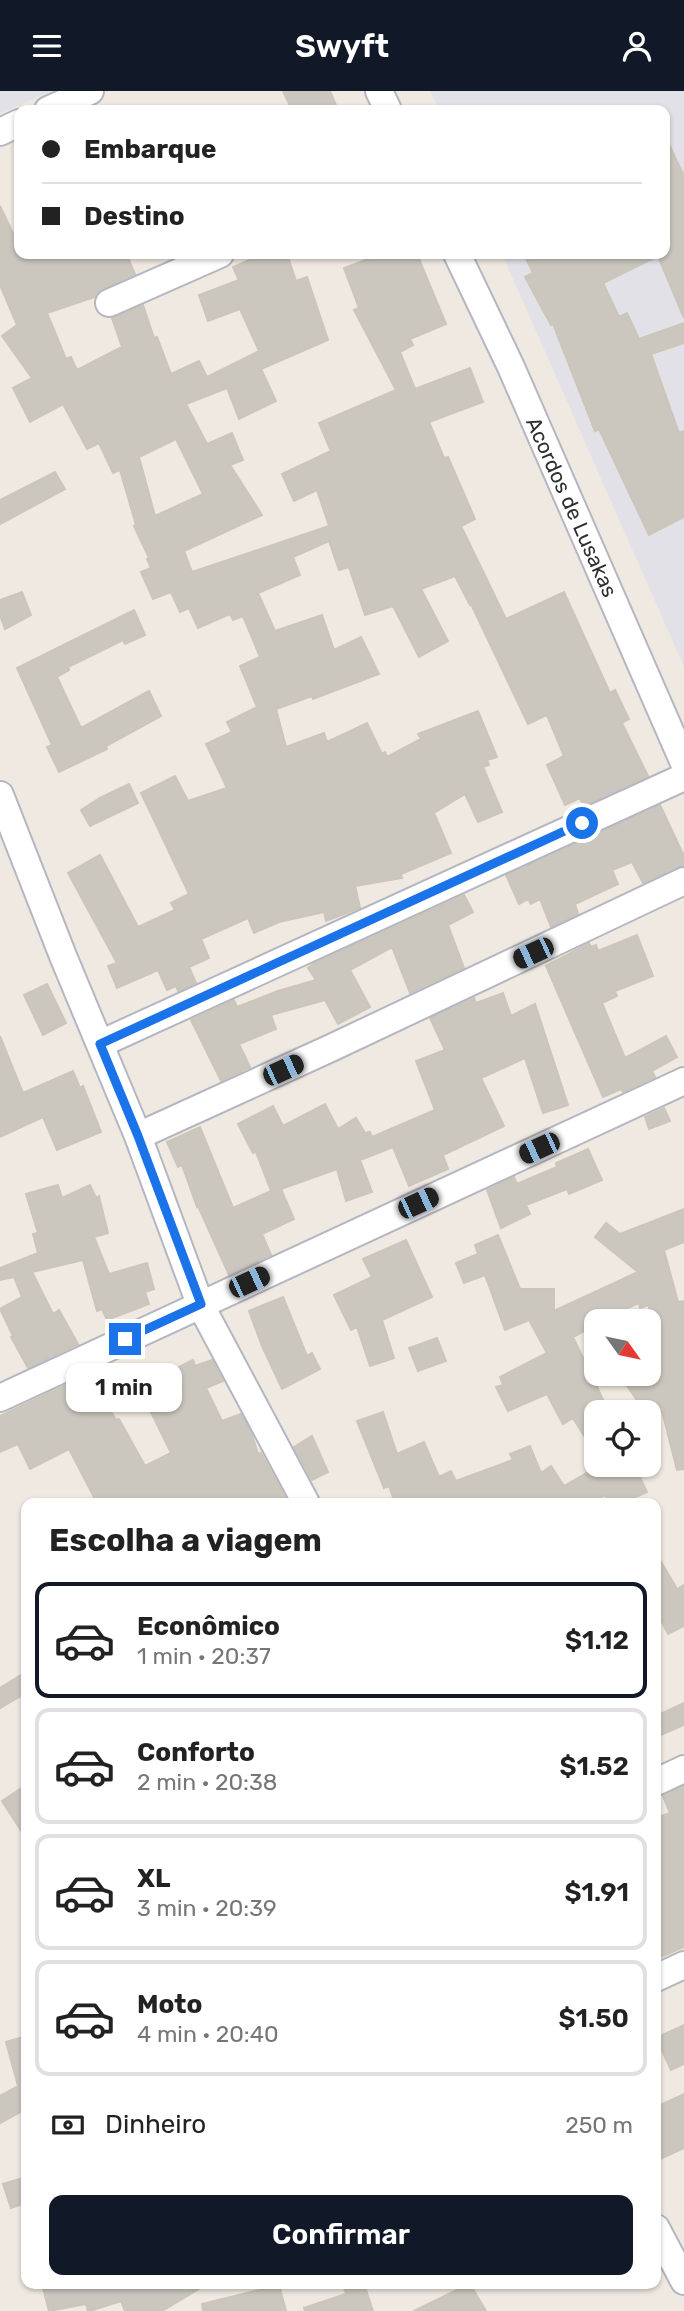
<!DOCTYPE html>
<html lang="pt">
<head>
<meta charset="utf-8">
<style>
  body { margin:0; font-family:Rubik,sans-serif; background:#f6f6f6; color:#222; height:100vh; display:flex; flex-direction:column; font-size:26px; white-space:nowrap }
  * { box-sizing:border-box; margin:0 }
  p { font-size:23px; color:#767676 }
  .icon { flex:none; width:38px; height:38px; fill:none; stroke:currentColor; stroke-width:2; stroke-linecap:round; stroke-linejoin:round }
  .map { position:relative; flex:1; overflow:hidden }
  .drawer { position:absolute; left:21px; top:1407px; width:640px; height:791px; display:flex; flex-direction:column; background:#fff; border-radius:14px; box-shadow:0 2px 5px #0004 }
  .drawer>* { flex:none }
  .hud { position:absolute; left:14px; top:14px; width:656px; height:154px; border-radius:14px; box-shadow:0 2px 5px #0004; display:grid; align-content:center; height:154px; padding:0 28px; background:#fff }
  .needle { width:46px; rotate:123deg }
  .fabs { position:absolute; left:584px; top:1218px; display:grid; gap:14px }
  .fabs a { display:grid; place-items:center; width:77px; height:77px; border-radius:14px; background:#fff; box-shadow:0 2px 5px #0004; font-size:35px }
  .end { position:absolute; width:32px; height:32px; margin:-16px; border:9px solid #1a73e8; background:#fff; box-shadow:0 0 0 4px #fff }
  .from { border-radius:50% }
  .bubble { position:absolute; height:49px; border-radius:14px; background:#fff; box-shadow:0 2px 5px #0004; font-size:23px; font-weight:600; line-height:49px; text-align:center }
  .car { position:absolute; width:21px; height:42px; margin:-21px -10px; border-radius:9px; box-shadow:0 0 5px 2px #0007; background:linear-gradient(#222 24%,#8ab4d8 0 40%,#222 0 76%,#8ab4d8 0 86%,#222 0) }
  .hud b { display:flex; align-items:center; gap:24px; height:66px; font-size:26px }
  .hud b+b { border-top:2px solid #e0e0e0 }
  .hud i { width:18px; height:18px; background:#222 }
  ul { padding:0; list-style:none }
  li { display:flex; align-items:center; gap:21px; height:116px; margin:0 14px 10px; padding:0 14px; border:4px solid #e0e0e0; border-radius:14px }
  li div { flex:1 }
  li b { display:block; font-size:26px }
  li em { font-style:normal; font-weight:600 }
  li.selected { border-color:#111827 }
  li>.icon { width:63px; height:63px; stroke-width:1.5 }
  h2 { padding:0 28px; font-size:32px; line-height:84px }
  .pay { display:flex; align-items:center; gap:18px; height:77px; padding:0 28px; font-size:26px }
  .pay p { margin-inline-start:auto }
  .button { display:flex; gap:14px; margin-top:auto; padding:14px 28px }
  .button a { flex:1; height:80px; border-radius:14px; background:#111827; color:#fff; font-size:28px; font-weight:600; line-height:80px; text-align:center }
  header { display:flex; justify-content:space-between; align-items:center; height:91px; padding:0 28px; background:#111827; color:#fff; font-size:32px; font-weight:600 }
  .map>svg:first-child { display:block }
  .industrial { fill:#e3e1e8 }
  .building { fill:#cbc7bf; stroke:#cbc5ba; stroke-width:2; fill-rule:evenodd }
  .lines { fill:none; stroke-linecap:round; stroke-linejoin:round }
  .street-casing { stroke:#b4b7c1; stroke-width:30 }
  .street { stroke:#fff; stroke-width:26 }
  .route { stroke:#1a73e8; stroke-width:9 }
  .labels { text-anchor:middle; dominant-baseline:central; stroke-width:7; stroke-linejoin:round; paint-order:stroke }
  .street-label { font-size:21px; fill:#2e2e2e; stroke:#fff }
</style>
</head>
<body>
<header><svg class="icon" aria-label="menu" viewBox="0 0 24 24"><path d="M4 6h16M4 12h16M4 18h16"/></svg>Swyft<svg class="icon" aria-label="person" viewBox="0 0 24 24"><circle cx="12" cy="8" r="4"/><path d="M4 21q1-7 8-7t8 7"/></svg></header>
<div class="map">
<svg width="684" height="2220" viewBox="0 0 684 2220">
  <rect width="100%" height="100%" fill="#efe9e1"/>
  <path class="industrial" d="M0,0H52L0,23Z
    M430,0H684V576L502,163H665V19H439Z"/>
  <path class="building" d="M283,0H330L338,19H292Z
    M665,45L684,85V227L658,165L603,192L619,226L627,222L639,248L684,232V252L651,263L679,342L684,340V426L649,444L599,338L595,340L553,233L551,234L525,186L533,182L524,163H665Z
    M0,115L19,155V163H126L135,183L103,198L95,206L47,222L66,268L71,266L77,279L122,256L112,227L143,214L154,247L157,246L171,283L199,270L207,286L259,260L240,218L208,230L199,204L239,189L233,176L263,163H287L296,190L307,186L328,249L261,278L276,310L239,328L227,297L186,313L207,353L232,342L243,369L230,374L262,424L184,460L192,481L329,435L317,399L294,410L282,383L331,360L319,332L396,299L354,219L359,217L344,177L382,163H417L446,233L410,248L413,254L400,261L415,298L470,277L483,311L429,331L444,367L448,366L475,428L461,435L506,528L564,501L610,602L615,599L629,628L622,632L648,685L583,715L580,707L565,714L547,674L564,665L547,624L528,633L471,513L470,514L455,485L421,498L448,550L419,566L393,515L365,524L349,476L339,479L329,450L293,466L300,484L258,502L275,540L322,524L334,559L361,546L379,583L313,608L312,605L276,618L286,656L324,642L327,651L367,632L382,663L385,661L387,666L421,648L418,643L478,620L497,666L487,669L489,674L483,676L502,721L478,731L465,703L434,722L451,762L401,783L402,787L355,795L360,817L326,830L324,821L279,831L254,842L248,827L201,848L209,867L189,876L196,892L178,900L176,895L167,899L158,879L117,897L108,875L117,872L68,782L100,764L138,836L175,819L171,812L189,803L141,702L175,685L188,710L227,697L206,653L232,641L227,631L257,616L240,575L260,566L243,525L233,529L230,523L198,537L189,517L180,521L171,501L153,508L141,481L151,477L147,468L149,467L134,435L136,434L120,379L113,382L99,352L87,358L63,313L30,331L13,297L32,287L2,245L17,234L0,194ZM176,348L203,403L155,425L139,366Z
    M55,381L65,398L0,433V409Z
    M22,501L31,524L5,538L0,524V509Z
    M134,519L145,544L125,553L123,549L68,576L69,579L57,586L81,637L149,600L161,625L106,655L107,658L59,681L47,656L52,654L17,577Z
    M129,693L138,712L90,735L81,719L100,707Z
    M660,714L684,765V774L643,792L632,771L612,779L618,793L575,813L578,823L551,836L540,808L531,813L528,808L519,813L506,784Z
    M464,804L473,821L448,834L464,877L410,902L392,856L350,879L370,916L338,933L325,909L271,924L276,938L239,953L250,976L221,990L191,929L234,909L237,916L278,900L316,889L308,877L314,872Z
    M637,844L653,885L615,900L617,905L602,912L625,967L666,945L677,966L652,980L655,986L623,1001L621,998L603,1006L546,875L589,852L591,856L596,854L598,860Z
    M47,893L66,932L43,944L24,904Z
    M503,902L511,925L535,913L568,1014L543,1022L525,967L481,987L504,1035L443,1064L448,1078L409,1095L393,1056L360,1069L372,1101L346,1110L337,1078L281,1098L294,1128L262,1143L271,1164L229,1184L198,1115L197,1116L182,1074L178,1076L167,1051L200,1036L233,1117L271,1100L256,1061L253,1062L238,1033L273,1015L283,1035L325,1013L338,1038L356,1027L365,1042L370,1041L372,1046L435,1019L416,970L445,959L430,927L474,907L476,912Z
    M0,945L23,1002L73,980L80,997L83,995L101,1041L57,1059L43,1026L0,1046Z
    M664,1017L670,1030L649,1038L645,1026Z
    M588,1058L602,1089L569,1103L567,1098L526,1114L530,1123L501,1137L487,1099L514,1086L517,1093L557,1076L556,1072Z
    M58,1094L62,1107L90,1094L96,1107L99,1105L108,1142L94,1146L109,1183L147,1172L154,1198L145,1201L149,1213L107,1229L102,1218L97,1220L83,1169L32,1181L53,1223L59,1219L78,1253L28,1277L11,1246L13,1245L0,1218L22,1206L14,1186L0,1189V1177L38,1162L33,1143L38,1142L26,1103Z
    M684,1118V1151L664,1159L678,1211L684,1210V1378L677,1379L662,1320L650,1328L649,1321H645L619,1283H658L649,1260V1214L640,1217L639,1212L597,1230V1233L573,1246L609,1321H597V1366L573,1327L563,1333L547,1303L508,1320L496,1296L503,1294L500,1286L547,1262L529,1229L505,1239L485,1184L464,1192L456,1172L478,1163L475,1154L498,1144L520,1198H554V1220L638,1181L595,1146L606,1132L620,1143Z
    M406,1149L432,1206L382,1229L394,1267L370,1275L357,1236L351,1239L334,1204L372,1186L363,1168Z
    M283,1206L307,1265L312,1262L320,1278L282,1298L262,1255L249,1220Z
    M437,1247L446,1270L418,1280L409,1257Z
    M193,1269L195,1275L212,1269L223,1290L206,1297L222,1330L241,1323L252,1344L258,1363L261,1362L288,1412H97L69,1358L30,1378L18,1353L0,1361V1325L89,1283L116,1329L119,1328L145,1375L171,1362L146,1311L151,1308L148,1300L174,1287L171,1280Z
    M383,1321L397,1363L424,1351L439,1386L451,1380L456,1390L513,1369L510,1363L530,1355L541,1382L551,1375L564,1395L597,1376V1384L621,1374H634L647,1401L622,1412H608L605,1404L590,1412H395L389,1395L384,1397L357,1330Z
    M312,1345L328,1381L312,1389L294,1356Z
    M656,1462L677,1498L684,1494V1535L668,1543L656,1519Z
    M26,1581V1602L0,1617V1597Z
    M684,1612V1634L656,1646V1625Z
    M26,1694V1747L2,1710Z
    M684,1695V1856L656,1868V1727L670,1722L663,1705Z
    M684,1934V1973L671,1979L656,1947Z
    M26,1945V2018L0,2032V2005L18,1995L6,1951Z
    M684,2003V2057L656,2070V2016Z
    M26,2086V2112L11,2117L3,2093Z
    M62,2193H207L162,2220H125L121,2210L90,2220H88L86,2213L49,2220L43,2197Z
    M343,2193H364L373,2220H305L304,2217L346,2203Z
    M470,2193L486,2220H414L469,2193Z
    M275,2195L276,2199L280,2198L286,2220H203L202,2213Z"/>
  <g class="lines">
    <defs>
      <path id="street" d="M379,0L388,19
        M48,19L90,0
        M0,41L19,32
        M457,163L511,276L684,672
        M109,212L220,163
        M0,704L63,865L138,1045L200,1213L306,1412
        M100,953L684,686
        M138,1045L331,957L684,790
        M0,1307L684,990
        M656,1691L684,1678
        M656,1887L684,1874
        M656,2137L684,2190"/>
    </defs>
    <use href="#street" class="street-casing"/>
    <use href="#street" class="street"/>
  </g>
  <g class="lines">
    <path class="route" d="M125,1248L201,1213L138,1045L100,953L582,732"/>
  </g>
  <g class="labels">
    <g class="street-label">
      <text transform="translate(572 416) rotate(66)">Acordos de Lusakas</text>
    </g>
  </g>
</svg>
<div class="fabs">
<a><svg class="needle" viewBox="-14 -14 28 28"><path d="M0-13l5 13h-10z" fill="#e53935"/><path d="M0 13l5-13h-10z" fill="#767676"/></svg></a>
<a><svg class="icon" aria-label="locate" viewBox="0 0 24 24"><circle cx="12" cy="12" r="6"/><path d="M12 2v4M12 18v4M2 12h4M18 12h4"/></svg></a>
</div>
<i class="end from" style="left:582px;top:732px"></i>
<i class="end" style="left:125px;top:1248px"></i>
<div class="bubble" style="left:66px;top:1272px;width:116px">1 min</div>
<i class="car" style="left:533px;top:862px;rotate:245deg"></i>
<i class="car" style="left:283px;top:979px;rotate:65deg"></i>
<i class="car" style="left:539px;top:1057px;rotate:245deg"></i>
<i class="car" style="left:418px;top:1112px;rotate:65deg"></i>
<i class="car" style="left:249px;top:1191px;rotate:65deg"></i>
<div class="hud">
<b><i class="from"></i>Embarque</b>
<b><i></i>Destino</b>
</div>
<section class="drawer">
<h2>Escolha a viagem</h2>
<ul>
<li class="selected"><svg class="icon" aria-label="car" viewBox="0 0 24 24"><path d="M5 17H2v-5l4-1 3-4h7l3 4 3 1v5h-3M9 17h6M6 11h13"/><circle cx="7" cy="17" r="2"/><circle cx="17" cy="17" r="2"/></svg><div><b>Econômico</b><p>1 min · 20:37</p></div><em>$1.12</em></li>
<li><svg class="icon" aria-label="car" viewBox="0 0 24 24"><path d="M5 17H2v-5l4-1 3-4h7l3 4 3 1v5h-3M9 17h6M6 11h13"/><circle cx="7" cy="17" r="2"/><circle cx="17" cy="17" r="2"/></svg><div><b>Conforto</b><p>2 min · 20:38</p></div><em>$1.52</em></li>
<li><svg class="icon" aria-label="car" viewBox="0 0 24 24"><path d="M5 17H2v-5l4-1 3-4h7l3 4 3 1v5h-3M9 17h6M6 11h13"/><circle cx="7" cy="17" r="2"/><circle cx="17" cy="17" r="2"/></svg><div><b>XL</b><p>3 min · 20:39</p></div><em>$1.91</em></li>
<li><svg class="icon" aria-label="car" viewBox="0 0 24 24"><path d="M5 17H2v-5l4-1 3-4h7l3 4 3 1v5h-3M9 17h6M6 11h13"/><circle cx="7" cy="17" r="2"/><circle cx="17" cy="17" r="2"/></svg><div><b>Moto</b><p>4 min · 20:40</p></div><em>$1.50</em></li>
</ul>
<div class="pay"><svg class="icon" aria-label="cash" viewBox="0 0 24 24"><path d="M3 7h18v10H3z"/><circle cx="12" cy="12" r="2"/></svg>Dinheiro<p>250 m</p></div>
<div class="button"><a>Confirmar</a></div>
</section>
</div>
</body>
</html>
